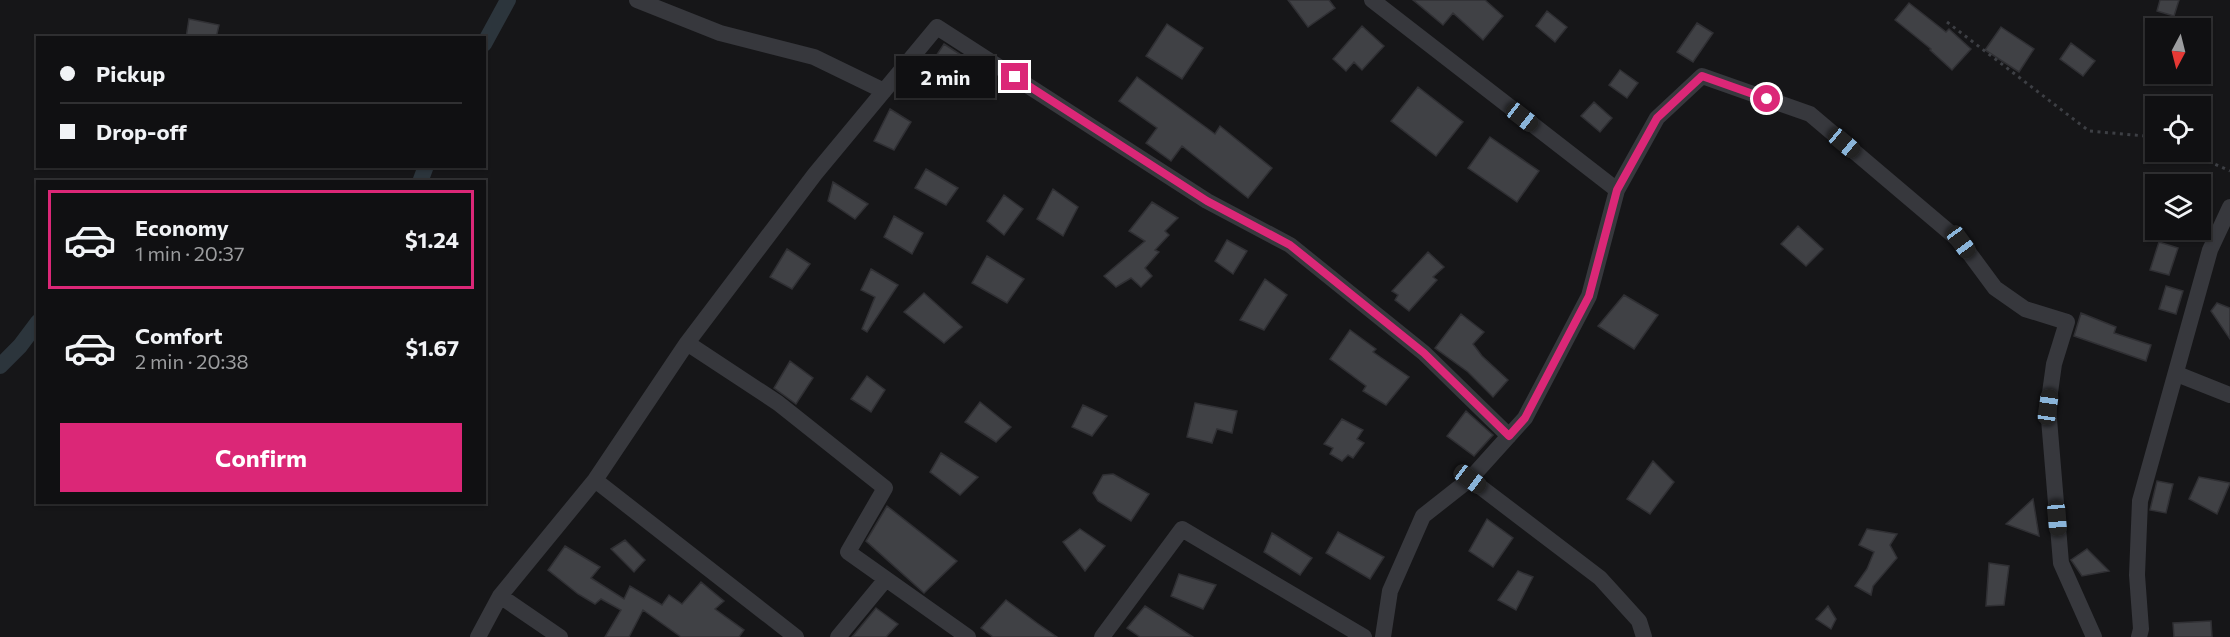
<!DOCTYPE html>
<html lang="en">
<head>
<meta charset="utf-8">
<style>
  body { margin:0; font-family:Commissioner,sans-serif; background:#1e1e20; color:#f1f3f6; height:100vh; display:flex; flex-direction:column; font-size:22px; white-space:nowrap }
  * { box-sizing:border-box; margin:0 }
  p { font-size:20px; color:#9c9d9f }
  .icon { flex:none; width:33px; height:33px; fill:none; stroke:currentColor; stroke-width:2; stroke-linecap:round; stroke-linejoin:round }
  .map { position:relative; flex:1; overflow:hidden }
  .sheet { position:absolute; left:36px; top:180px; width:450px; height:324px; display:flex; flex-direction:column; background:#101012; border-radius:0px; box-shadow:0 2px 4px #0004,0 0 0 2px #303032 }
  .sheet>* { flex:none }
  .banner { position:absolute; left:36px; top:36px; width:450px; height:132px; border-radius:0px; box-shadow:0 2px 4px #0004,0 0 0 2px #303032; display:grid; align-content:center; height:132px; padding:0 24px; background:#101012 }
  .needle { width:39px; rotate:187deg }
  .fabs { position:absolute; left:2145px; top:18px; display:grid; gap:12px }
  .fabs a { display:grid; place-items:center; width:66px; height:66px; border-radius:0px; background:#101012; box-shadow:0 2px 4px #0004,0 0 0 2px #303032; font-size:30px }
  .end { position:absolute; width:27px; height:27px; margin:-14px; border:8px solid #db2777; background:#fff; box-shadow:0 0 0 3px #fff }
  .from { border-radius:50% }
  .bubble { position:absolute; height:42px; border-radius:0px; background:#101012; box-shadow:0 2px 4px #0004,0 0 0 2px #303032; font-size:20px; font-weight:700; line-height:42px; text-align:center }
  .car { position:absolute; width:18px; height:36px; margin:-18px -9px; border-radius:8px; box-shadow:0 0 4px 2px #0007; background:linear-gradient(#222 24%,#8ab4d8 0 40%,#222 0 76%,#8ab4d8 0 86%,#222 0) }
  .banner b { display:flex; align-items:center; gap:21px; height:57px; font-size:22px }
  .banner b+b { border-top:2px solid #303032 }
  .banner i { width:15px; height:15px; background:#f1f3f6 }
  ul { padding:10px 0 0; list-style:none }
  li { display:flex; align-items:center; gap:18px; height:99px; margin:0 12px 9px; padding:0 12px; border:3px solid transparent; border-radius:0px }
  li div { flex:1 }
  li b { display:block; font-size:22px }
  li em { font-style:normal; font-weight:700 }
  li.on { border-color:#db2777 }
  li>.icon { width:54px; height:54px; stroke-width:1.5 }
  .button { display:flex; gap:12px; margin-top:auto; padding:12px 24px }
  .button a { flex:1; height:69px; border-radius:0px; background:#db2777; color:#fff; font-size:24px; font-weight:700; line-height:69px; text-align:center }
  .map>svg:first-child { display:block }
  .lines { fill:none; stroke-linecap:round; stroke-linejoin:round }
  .canal { stroke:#2c353c; stroke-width:16 }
  .building { fill:#404145; stroke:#303034; stroke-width:1.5 }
  .path { stroke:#3d3f44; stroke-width:3; stroke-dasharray:3 4.5; stroke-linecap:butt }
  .minor { stroke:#37383d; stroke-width:16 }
  .route { stroke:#db2777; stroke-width:8 }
</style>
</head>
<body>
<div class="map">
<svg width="2230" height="637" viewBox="0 0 2230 637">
  <rect width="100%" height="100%" fill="#161618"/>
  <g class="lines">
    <path class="canal" d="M484,44L508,0
      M420,182L426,166
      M0,366L20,346L38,322"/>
  </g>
  <path class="building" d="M1288,0H1329L1335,8L1308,27Z
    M1413,0H1485L1503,16L1483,40L1453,13L1443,25Z
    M2160,0H2179L2174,16L2157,11Z
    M1909,3L1946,32L1949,29L1971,49L1952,70L1930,50L1931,49L1895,20Z
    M1547,11L1567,27L1555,42L1536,26Z
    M189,19L219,25L216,38H186Z
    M1697,23L1713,33L1693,62L1677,52Z
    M1167,24L1203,48L1182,79L1146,56Z
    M1362,26L1384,46L1362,70L1354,62L1346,71L1333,59Z
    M2001,27L2034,49L2019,72L1985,50Z
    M2071,43L2095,61L2083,76L2060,59Z
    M944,44L975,64L965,76L936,56Z
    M1620,70L1638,83L1627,98L1609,85Z
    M1137,77L1215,134L1220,126L1272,168L1248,198L1182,146L1171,161L1146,143L1157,128L1119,101Z
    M1418,87L1463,122L1436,156L1391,121Z
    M1594,102L1612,118L1600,132L1581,116Z
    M890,109L911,122L894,150L874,141Z
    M1490,137L1539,171L1517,202L1468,168Z
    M926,169L958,188L946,205L915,188Z
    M833,182L868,204L855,219L828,201Z
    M1053,189L1078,207L1063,236L1037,219Z
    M1004,195L1023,209L1004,235L987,221Z
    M1152,202L1178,218L1165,231L1169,235L1155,250L1159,252L1145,268L1152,276L1141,287L1131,278L1116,287L1104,276L1145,241L1129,231Z
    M894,216L923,233L912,254L884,237Z
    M1798,226L1823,249L1806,266L1781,244Z
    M1227,240L1247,251L1233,274L1215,261Z
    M2159,242L2178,248L2169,275L2150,270Z
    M787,249L810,264L792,289L770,277Z
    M1428,252L1444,267L1433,277L1437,280L1409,311L1395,300L1398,295L1392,291Z
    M987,256L1024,279L1007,303L972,283Z
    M871,269L898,285L867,332L862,329L875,297L861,290Z
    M1265,279L1287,295L1264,330L1240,320Z
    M2166,286L2183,291L2176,314L2159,309Z
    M924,293L962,327L944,343L904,312Z
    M1624,295L1658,315L1634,349L1598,326Z
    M2217,303L2230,308V339L2211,311Z
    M2081,313L2116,327L2114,333L2151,345L2146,361L2074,336Z
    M1461,314L1484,332L1473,344L1482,356L1508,380L1493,397L1468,372L1435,348Z
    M1350,330L1376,349L1373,352L1409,377L1386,405L1363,391L1366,386L1330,359Z
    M790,361L813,378L796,404L774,388Z
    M867,376L885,390L871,412L851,399Z
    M980,402L1011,427L996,442L965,422Z
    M1195,403L1237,411L1232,433L1217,429L1212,443L1187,437Z
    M1083,405L1107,416L1092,436L1072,427Z
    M1466,411L1493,435L1474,456L1447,436Z
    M1342,419L1363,430L1357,439L1364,443L1353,458L1348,455L1342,461L1330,454L1333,448L1324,444Z
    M941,453L978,477L960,495L930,472Z
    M1653,461L1674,482L1650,514L1627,499Z
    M1113,474L1149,494L1131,521L1098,501L1093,493L1103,475Z
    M2199,477L2230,483L2217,514L2189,499Z
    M2157,481L2173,484L2166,513L2150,510Z
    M2033,499L2039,536L2006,524Z
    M887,506L957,561L924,593L866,541Z
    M1487,519L1513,538L1493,567L1469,551Z
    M1080,529L1105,546L1085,571L1063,542Z
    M1867,529L1897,534L1890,545L1897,558L1873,586L1871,595L1855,586L1867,569L1874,552L1859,545Z
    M1338,532L1384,557L1370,579L1326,553Z
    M1272,533L1312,558L1300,575L1264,552Z
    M625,540L645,560L634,572L611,549Z
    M565,546L600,567L591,578L624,599L630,586L662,605L669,595L682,604L701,582L724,601L715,609L744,630L739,637H681L643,610L629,637H605L621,610L601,599L595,604L578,594L548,570Z
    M2087,549L2109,571L2082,576L2071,560Z
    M1989,563L2009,566L2004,605L1986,606Z
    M1518,571L1533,577L1516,610L1498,600Z
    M1179,574L1216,585L1203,609L1171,596Z
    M1006,600L1037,623L1057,637H993L981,628Z
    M1145,606L1170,622L1193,637H1140L1127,628Z
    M1828,606L1836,619L1831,629L1816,619Z
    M876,608L898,624L886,637H852Z
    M2211,621L2212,637H2174L2173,623Z"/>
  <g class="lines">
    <path class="path" d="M1947,22L2089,131L2156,137
      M2188,152L2230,171"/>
    <path class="minor" d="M637,0L720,33L814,57L884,91
      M1372,0L1617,190L1657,118L1702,76L1810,114L1961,242L1995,288L2025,309L2067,322L2054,364L2048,407L2061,563L2094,637
      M687,343L778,403L885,488L848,552L968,637
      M2177,374L2230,395
      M1470,479L1600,578L1639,621L1644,637
      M595,480L796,637
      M500,596L560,637
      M478,637L500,596L595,480L687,343L815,174L937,27L1207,201L1290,245L1424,353L1509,436
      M838,637L886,579
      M1102,637L1182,529L1364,637
      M1383,637L1390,591L1423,516L1470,479L1525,418L1589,296L1617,190
      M2139,637L2141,629L2137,575L2140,501L2210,250L2230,207"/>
  </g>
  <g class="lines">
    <path class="route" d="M1015,77L1207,201L1290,245L1424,353L1509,436L1525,418L1589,296L1617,190L1657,118L1702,76L1767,99"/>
  </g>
</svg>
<div class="fabs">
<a><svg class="needle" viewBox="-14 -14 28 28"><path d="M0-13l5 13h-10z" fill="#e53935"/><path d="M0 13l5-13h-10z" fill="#9c9d9f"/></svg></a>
<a><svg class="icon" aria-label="locate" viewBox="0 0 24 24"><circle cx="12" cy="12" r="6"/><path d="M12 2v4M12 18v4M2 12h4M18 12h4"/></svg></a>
<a><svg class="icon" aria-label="layers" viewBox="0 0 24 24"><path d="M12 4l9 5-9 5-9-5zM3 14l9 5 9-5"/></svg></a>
</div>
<i class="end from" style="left:1767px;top:99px"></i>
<i class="end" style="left:1015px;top:77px"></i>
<div class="bubble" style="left:896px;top:56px;width:99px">2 min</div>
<i class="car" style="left:1522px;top:117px;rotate:128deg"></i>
<i class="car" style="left:1844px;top:143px;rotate:130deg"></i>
<i class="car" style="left:1961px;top:242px;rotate:144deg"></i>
<i class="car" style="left:2048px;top:407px;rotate:8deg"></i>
<i class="car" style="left:1470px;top:479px;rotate:127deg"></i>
<i class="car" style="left:2057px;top:518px;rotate:175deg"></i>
<div class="banner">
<b><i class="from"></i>Pickup</b>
<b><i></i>Drop-off</b>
</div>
<section class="sheet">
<ul>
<li class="on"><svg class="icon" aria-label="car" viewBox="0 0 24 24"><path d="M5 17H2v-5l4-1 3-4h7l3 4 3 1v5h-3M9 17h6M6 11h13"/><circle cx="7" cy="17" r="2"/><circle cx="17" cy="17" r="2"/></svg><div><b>Economy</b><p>1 min · 20:37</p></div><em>$1.24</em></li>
<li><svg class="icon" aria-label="car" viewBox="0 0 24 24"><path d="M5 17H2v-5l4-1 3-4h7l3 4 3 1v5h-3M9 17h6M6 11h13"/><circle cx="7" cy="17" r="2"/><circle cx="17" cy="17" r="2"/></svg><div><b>Comfort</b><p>2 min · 20:38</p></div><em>$1.67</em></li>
</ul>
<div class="button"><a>Confirm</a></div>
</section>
</div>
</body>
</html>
